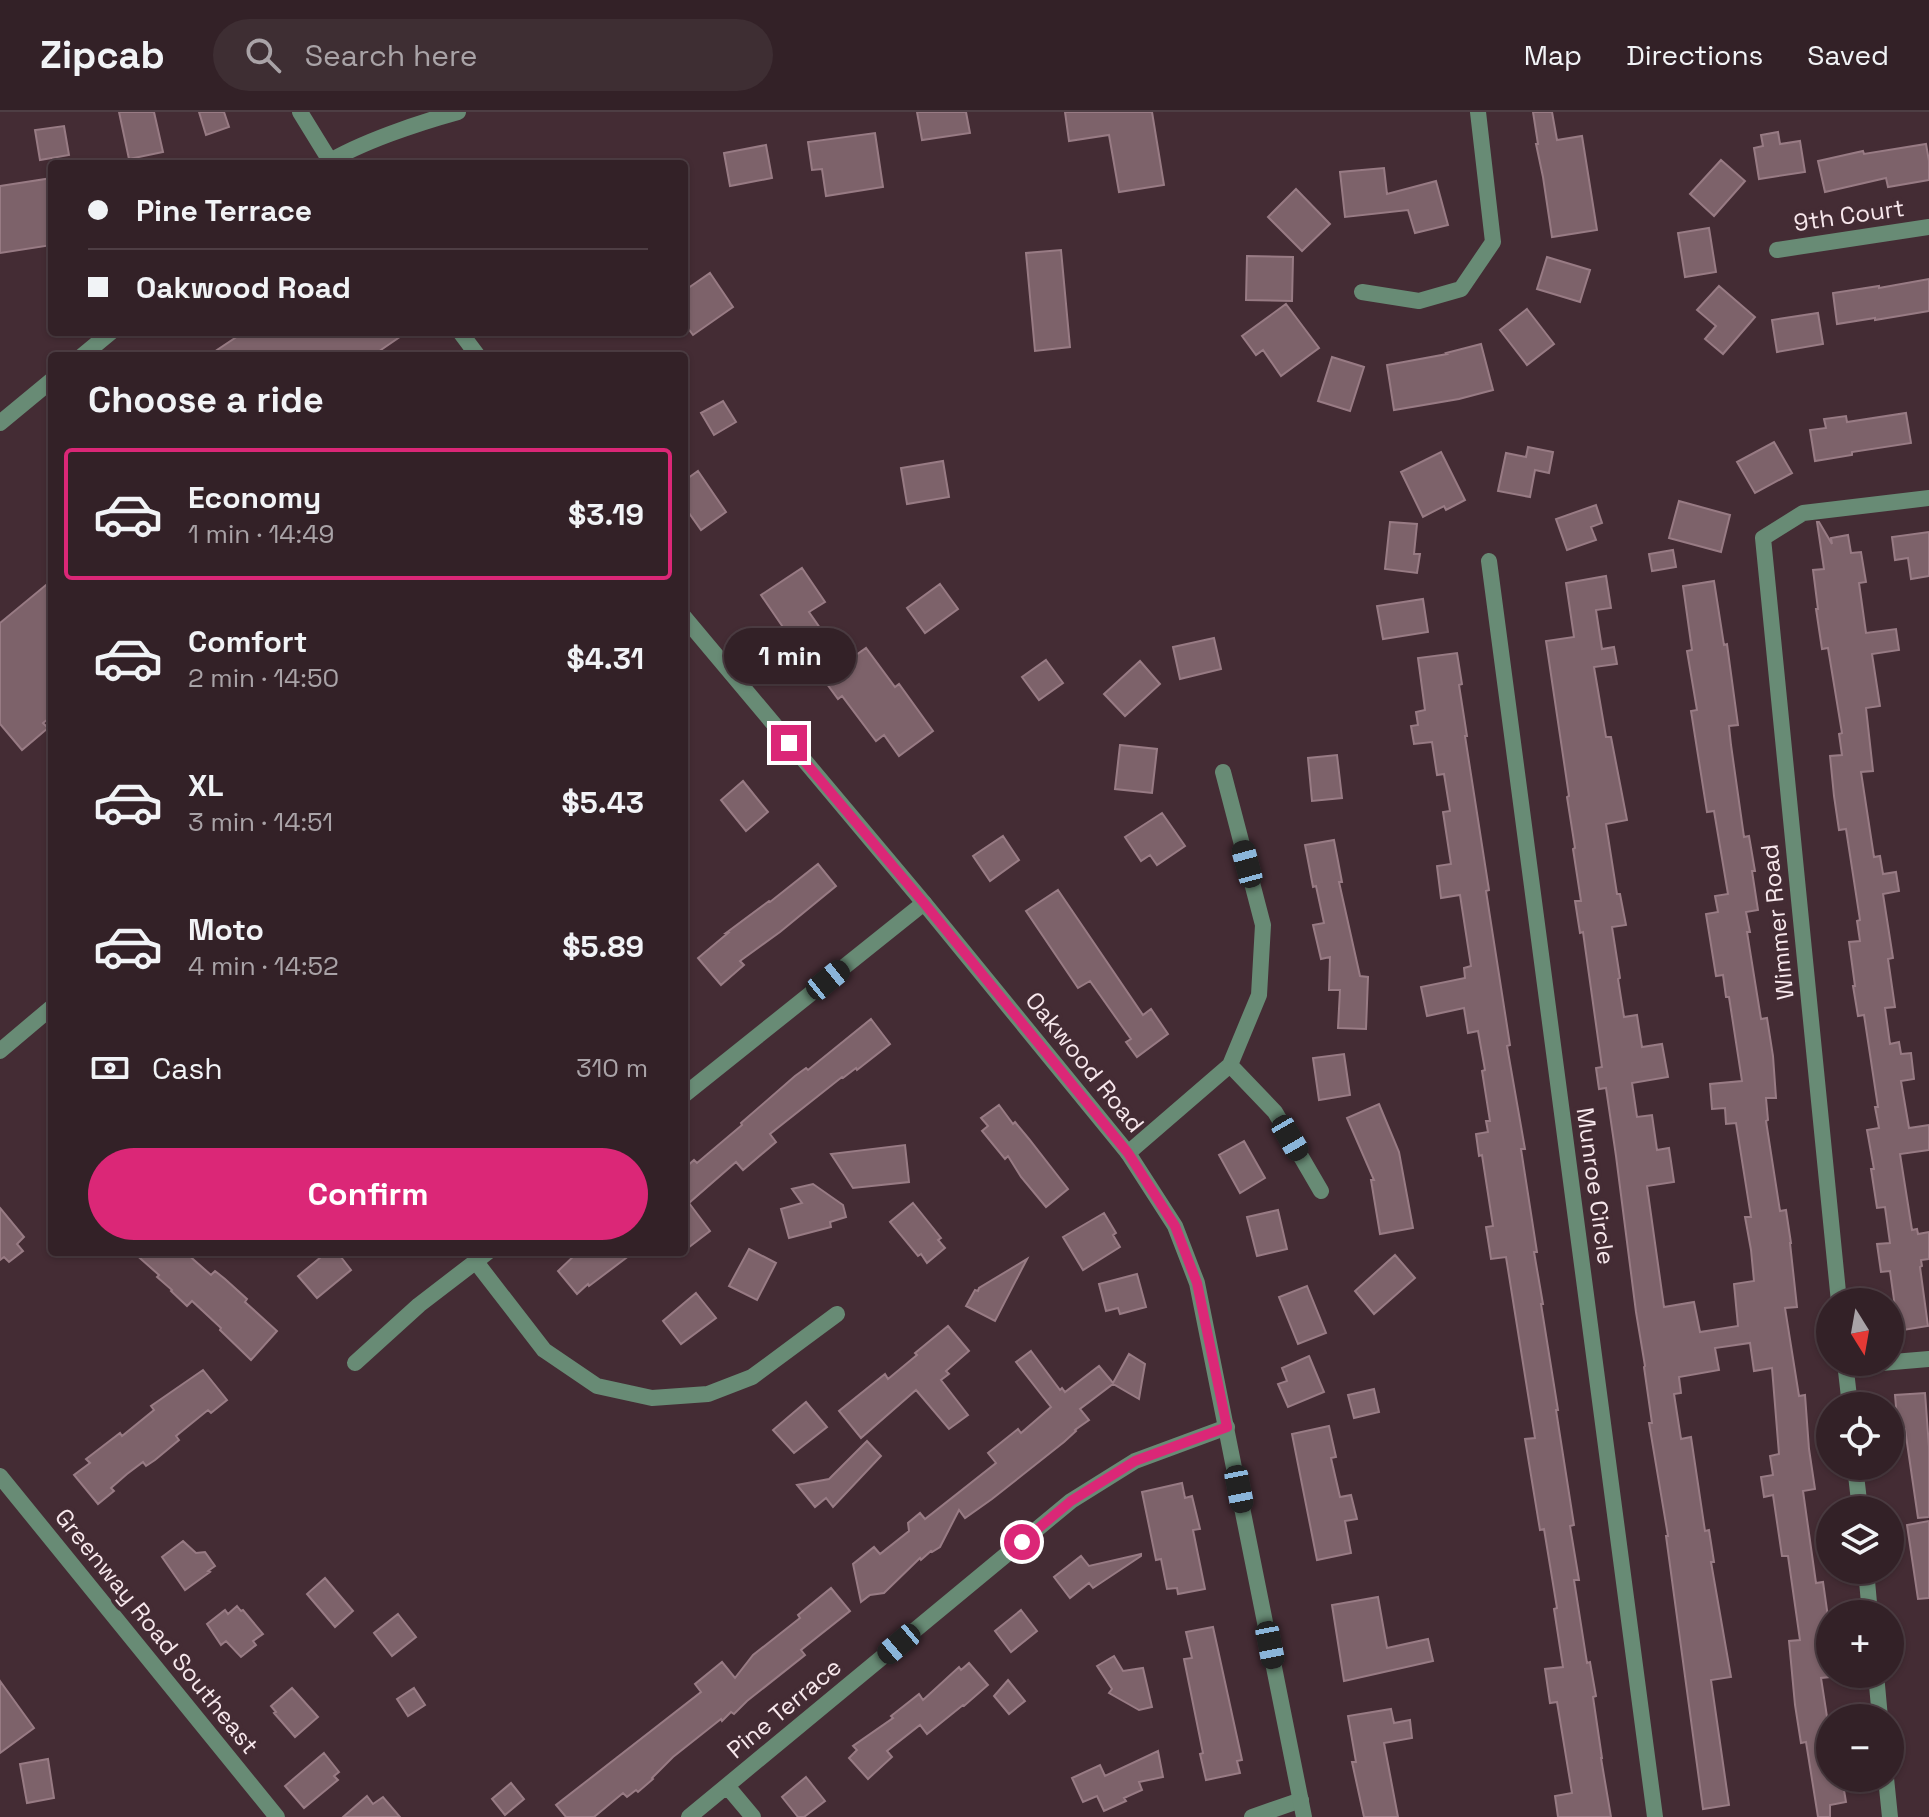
<!DOCTYPE html>
<html lang="en">
<head>
<meta charset="utf-8">
<style>
  body { margin:0; font-family:"Space Grotesk",sans-serif; background:#3e2e33; color:#f1f3f6; height:100vh; display:flex; flex-direction:column; font-size:30px; white-space:nowrap }
  * { box-sizing:border-box; margin:0 }
  p { font-size:26px; color:#a9a3a7 }
  .icon { flex:none; width:44px; height:44px; fill:none; stroke:currentColor; stroke-width:2; stroke-linecap:round; stroke-linejoin:round }
  .map { position:relative; flex:1; overflow:hidden }
  .side { position:absolute; left:48px; top:240px; width:640px; height:904px; display:flex; flex-direction:column; background:#332127; border-radius:8px; box-shadow:0 2px 6px #0004,0 0 0 2px #4e3e44 }
  .side>* { flex:none }
  .hud { position:absolute; left:48px; top:48px; width:640px; height:176px; border-radius:8px; box-shadow:0 2px 6px #0004,0 0 0 2px #4e3e44; display:grid; align-content:center; height:176px; padding:0 40px; background:#332127 }
  .needle { width:52px; rotate:169deg }
  .tools { position:absolute; left:1816px; top:1176px; display:grid; gap:16px }
  .tools a { display:grid; place-items:center; width:88px; height:88px; border-radius:50%; background:#332127; box-shadow:0 2px 6px #0004,0 0 0 2px #4e3e44; font-size:40px }
  .end { position:absolute; width:36px; height:36px; margin:-18px; border:10px solid #db2777; background:#fff; box-shadow:0 0 0 4px #fff }
  .from { border-radius:50% }
  .bubble { position:absolute; height:56px; border-radius:28px; background:#332127; box-shadow:0 2px 6px #0004,0 0 0 2px #4e3e44; font-size:26px; font-weight:800; line-height:56px; text-align:center }
  .car { position:absolute; width:24px; height:48px; margin:-24px -12px; border-radius:10px; box-shadow:0 0 6px 2px #0007; background:linear-gradient(#222 24%,#8ab4d8 0 40%,#222 0 76%,#8ab4d8 0 86%,#222 0) }
  .hud b { display:flex; align-items:center; gap:28px; height:76px; font-size:30px }
  .hud b+b { border-top:2px solid #4e3e44 }
  .hud i { width:20px; height:20px; background:#f1f3f6 }
  ul { padding:0; list-style:none }
  li { display:flex; align-items:center; gap:24px; height:132px; margin:0 16px 12px; padding:0 24px; border:4px solid transparent; border-radius:8px }
  li div { flex:1 }
  li b { display:block; font-size:30px }
  li em { font-style:normal; font-weight:800 }
  li.current { border-color:#db2777 }
  li>.icon { width:72px; height:72px; stroke-width:1.5 }
  h2 { padding:0 40px; font-size:36px; line-height:96px }
  .pay { display:flex; align-items:center; gap:20px; height:88px; padding:0 40px; font-size:30px }
  .pay p { margin-inline-start:auto }
  .action { display:flex; gap:16px; margin-top:auto; padding:16px 40px }
  .action a { flex:1; height:92px; border-radius:48px; background:#db2777; color:#fff; font-size:32px; font-weight:800; line-height:92px; text-align:center }
  header { display:flex; align-items:center; gap:48px; box-sizing:border-box; height:112px; padding:0 40px; background:#332127; border-bottom:2px solid #4e3e44 }
  header strong { font-size:38px }
  nav { display:flex; gap:44px; margin-inline-start:auto; font-size:28px }
  .search { width:560px; height:72px; background:#3e2e33; display:flex; align-items:center; gap:20px; box-sizing:border-box; padding:0 28px; border-radius:44px; color:#a9a3a7; font-size:30px }
  .map>svg:first-child { display:block }
  .building { fill:#7d626a; stroke:#987b84; stroke-width:2 }
  .lines { fill:none; stroke-linecap:round; stroke-linejoin:round }
  .minor { stroke:#688b75; stroke-width:16 }
  .tertiary { stroke:#688b75; stroke-width:16 }
  .route { stroke:#db2777; stroke-width:10 }
  .labels { text-anchor:middle; dominant-baseline:central; stroke-width:8; stroke-linejoin:round; paint-order:stroke }
  .street-label { font-size:24px; fill:#f7e7ec; stroke:#442c34 }
</style>
</head>
<body>
<header>
<strong>Zipcab</strong>
<div class="search"><svg class="icon" aria-label="search" viewBox="0 0 24 24"><circle cx="10" cy="10" r="6"/><path d="M15 15l6 6"/></svg>Search here</div>
<nav><a>Map</a><a>Directions</a><a>Saved</a></nav>
</header>
<div class="map">
<svg width="1929" height="1705" viewBox="0 0 1929 1705">
  <rect width="100%" height="100%" fill="#442c34"/>
  <path class="building" d="M119,0H154L163,40L129,47Z
    M199,0H224L229,15L206,23Z
    M917,0H966L970,21L922,28Z
    M1065,0H1152L1164,73L1119,80L1109,23L1069,29Z
    M1533,0H1552L1557,28L1582,24L1597,118L1552,125L1543,65L1536,32H1538Z
    M64,14L69,43L40,48L35,18Z
    M1778,20L1780,32L1800,29L1805,60L1759,67L1754,36L1763,34L1761,23Z
    M875,21L883,75L826,84L822,57L812,58L808,30Z
    M1926,32L1929,49V68L1888,75L1886,66L1825,80L1818,49L1863,39L1864,42Z
    M766,33L772,66L730,74L724,41Z
    M1721,48L1745,69L1714,104L1690,82Z
    M1384,56L1387,82L1436,69L1448,113L1415,121L1408,98L1345,105L1340,60Z
    M52,66V133L0,141V74Z
    M1296,77L1330,112L1302,139L1268,105Z
    M1709,116L1716,160L1685,165L1678,121Z
    M1061,138L1070,235L1035,239L1026,141Z
    M1247,144L1293,145L1292,189L1246,188Z
    M1547,145L1590,158L1580,190L1537,177Z
    M710,161L733,195L693,223L684,211V179Z
    M1929,167V199L1875,208V206L1837,212L1833,181L1879,174V176Z
    M1719,174L1755,205L1723,242L1705,227L1716,214L1697,198Z
    M1286,192L1319,236L1281,264L1263,238L1256,243L1242,224Z
    M1527,197L1554,232L1527,253L1500,218Z
    M1818,201L1823,232L1777,240L1772,208Z
    M244,220H407L372,244H208Z
    M1481,232L1493,278L1459,287L1394,298L1387,253L1447,242L1446,241Z
    M1332,245L1364,255L1350,299L1318,289Z
    M723,289L736,310L714,323L701,301Z
    M1906,301L1911,331L1852,340V343L1815,349L1810,318L1826,316L1824,307L1846,304L1847,310Z
    M1774,330L1792,361L1755,381L1737,350Z
    M1528,335L1553,340L1549,361L1535,358L1530,385L1498,379L1506,341L1526,345Z
    M1441,340L1465,388L1446,398L1444,394L1423,405L1401,360Z
    M943,349L949,385L907,392L901,356Z
    M698,359L726,400L701,418L684,394V369Z
    M1679,389L1730,403L1721,440L1669,426Z
    M1596,393L1602,411L1591,415L1596,428L1567,438L1556,407Z
    M1390,410L1417,412L1414,442H1420L1417,461L1385,457Z
    M1817,410H1819L1832,432L1831,426L1848,423L1851,441L1861,440L1866,470L1859,471L1866,521L1896,517L1899,538L1872,542L1880,594L1866,596L1873,659L1861,660L1874,745L1880,744L1883,762L1896,760L1899,779L1883,782L1893,846L1888,847L1895,895L1885,896L1890,932L1899,930L1901,942L1911,941L1914,967L1901,969L1909,1016L1929,1013V1038L1900,1042L1912,1118L1917,1117L1918,1122L1929,1120V1147L1921,1148L1922,1154L1920,1155L1928,1214L1890,1220V1203L1896,1202L1890,1159L1881,1160L1877,1132L1890,1131L1885,1095L1877,1096L1871,1057H1874L1867,1018L1879,1016L1875,995H1878L1864,903L1858,904L1853,874H1855L1849,830L1860,829L1857,809L1860,808L1846,717L1839,718L1834,684L1830,644L1842,643L1839,622L1842,621L1828,536L1822,537L1816,497H1818L1813,458L1824,457Z
    M1929,420V464L1911,467L1908,446L1895,448L1892,425Z
    M1673,438L1676,455L1652,459L1649,442Z
    M802,456L825,490L809,500L836,539L847,531L856,543L866,536L895,575L899,572L933,619L899,644L884,623L876,629L842,584L838,587L802,538L800,540L761,483Z
    M1606,464L1611,496L1596,498L1602,537L1614,535L1617,552L1594,555L1606,625H1611L1627,708L1606,712L1617,782H1620L1626,813L1612,815L1620,866L1618,867L1624,905L1637,903L1642,935L1662,932L1668,965L1632,971L1637,1005L1652,1003L1657,1038L1669,1036L1674,1070L1647,1074L1664,1195L1694,1190L1700,1220L1738,1214L1734,1172L1754,1169L1751,1138L1745,1105H1751L1736,1011L1726,1012L1725,996L1712,997L1710,972L1742,969L1729,885H1726L1723,863L1716,864L1706,802L1718,800L1715,784L1728,782L1714,699L1707,700L1691,599L1697,598L1687,539L1692,538L1683,474L1714,469L1724,533L1727,532L1738,613L1729,614L1731,633L1744,725L1749,724L1755,759H1752L1758,798L1746,800L1750,820H1747L1761,907L1767,906L1773,944L1776,986H1766L1768,1008L1766,1009L1780,1099L1786,1098L1791,1131H1790L1797,1195L1785,1196L1799,1284L1805,1283L1809,1337L1815,1377L1803,1379L1816,1471L1823,1470L1828,1505L1830,1565L1821,1566L1830,1624V1666H1842L1846,1690L1830,1693V1705H1818L1806,1630L1801,1631L1795,1593L1789,1529L1800,1528L1788,1444H1782L1773,1383L1764,1385L1761,1365L1773,1363L1770,1344L1779,1342L1772,1256L1754,1259L1750,1231L1715,1236L1719,1258L1679,1265L1681,1281L1674,1282L1681,1327L1691,1325L1705,1419L1709,1418L1714,1450H1711L1731,1565L1711,1568L1729,1693L1703,1697L1666,1424H1668L1649,1311H1652L1644,1255L1645,1254L1636,1200L1616,1044L1606,976L1599,977L1596,956L1602,955L1583,820L1580,821L1575,789H1581L1573,737L1575,736L1567,685L1569,684L1546,529L1574,525L1566,471Z
    M52,468V604L43,611L48,616L22,638L0,612V511Z
    M940,472L958,497L925,521L907,496Z
    M1423,487L1428,520L1383,527L1377,494Z
    M1214,526L1221,557L1180,567L1173,535Z
    M1457,541L1462,572L1459,573L1467,624H1465L1489,778L1486,779L1510,933L1507,934L1525,1037H1521L1537,1140H1534L1543,1192H1541L1558,1298H1556L1574,1413L1570,1414L1579,1468H1574L1587,1551L1590,1550L1596,1584L1593,1585L1602,1646H1601L1611,1705H1558L1555,1684L1572,1681L1557,1590L1550,1591L1545,1557L1563,1555L1554,1497L1557,1496L1544,1417L1540,1418L1525,1327L1535,1326L1506,1145L1491,1147L1486,1115L1493,1114L1482,1043L1479,1044L1476,1022L1488,1020L1486,1009H1490L1482,959L1485,958L1478,919L1468,921L1464,896L1427,904L1421,875L1465,866L1464,856L1471,854L1460,783L1441,786L1437,754L1451,752L1443,700L1450,699L1444,662L1437,663L1432,630L1414,632L1411,614L1418,613L1416,600L1425,598L1418,546Z
    M1046,548L1063,571L1039,588L1022,565Z
    M1140,549L1160,572L1125,604L1104,582Z
    M1120,633L1157,637L1152,681L1115,677Z
    M1337,643L1342,686L1312,689L1308,646Z
    M743,669L768,700L746,719L721,688Z
    M1162,701L1185,734L1157,753L1150,743L1141,749L1125,725Z
    M1003,724L1019,748L990,769L973,744Z
    M1334,728L1342,770H1339L1360,864L1368,865L1366,917L1338,916L1340,878H1329L1330,845L1321,847L1313,813L1324,811L1316,774L1313,775L1305,733Z
    M818,752L836,774L780,820L740,849L744,853L721,873L698,846L728,821H726L769,789L770,790Z
    M1058,778L1143,903L1151,897L1168,922L1137,945L1126,930L1131,927L1090,869L1078,876L1026,799Z
    M871,907L890,932L857,958L856,956L843,966L842,965L770,1022L776,1030L743,1058L736,1050L689,1091L710,1119L684,1139V1057L694,1048L697,1051L742,1013L741,1011L795,964L806,956L808,958Z
    M1344,942L1350,983L1319,988L1313,946Z
    M1379,992L1399,1040L1413,1116L1380,1122L1371,1068H1374L1347,1006Z
    M999,993L1013,1012L1015,1010L1029,1027L1068,1077L1046,1095L1021,1065L1008,1044L1005,1047L982,1019L988,1014L981,1006Z
    M1244,1029L1265,1066L1240,1081L1219,1043Z
    M905,1033L909,1070L853,1076L831,1042Z
    M813,1072L843,1093L846,1105L830,1110L831,1115L789,1126L781,1097L802,1091L792,1077Z
    M913,1091L941,1126L938,1128L945,1136L927,1151L921,1142L918,1144L890,1110Z
    M0,1096L24,1125L17,1132L23,1139L9,1150L4,1145L0,1148Z
    M1278,1098L1287,1137L1257,1144L1247,1105Z
    M1104,1101L1116,1121L1113,1123L1120,1135L1083,1158L1063,1125Z
    M749,1137L776,1151L757,1188L729,1174Z
    M133,1140H185L211,1163L215,1159L225,1167L247,1187L245,1190L277,1219L251,1248L220,1218L221,1216L192,1189L187,1194L171,1179L172,1178L157,1165L159,1163Z
    M327,1140H337L351,1158L317,1186L298,1164Z
    M578,1140H634L589,1174L588,1172L577,1182L558,1159Z
    M1395,1143L1415,1166L1374,1202L1355,1179Z
    M1027,1147L995,1209L966,1194L975,1178L978,1179L979,1176Z
    M1137,1162L1146,1195L1120,1202L1118,1196L1106,1199L1099,1172Z
    M1307,1174L1326,1221L1298,1232L1279,1185Z
    M696,1181L716,1206L681,1232L663,1209Z
    M948,1214L969,1239L946,1259L949,1262L941,1268L968,1303L949,1317L916,1278L861,1326L839,1299L885,1262L888,1267L917,1243L915,1241Z
    M1031,1239L1060,1278L1062,1276L1065,1280L1099,1254L1113,1271L1129,1242L1145,1252L1139,1287L1113,1272L1080,1297L1089,1308L1075,1318L1076,1319L1064,1330L992,1387L965,1406L959,1398L940,1435L932,1440L931,1439L921,1448L920,1446L884,1481L870,1483L861,1490L853,1452L874,1435L880,1442L909,1419L908,1411L920,1401L925,1407L996,1351L988,1341L1018,1317L1021,1321L1051,1295L1016,1250Z
    M1309,1244L1324,1280L1288,1295L1278,1272L1287,1269L1282,1256Z
    M203,1258L227,1288L211,1301L208,1298L176,1324L179,1328L155,1348L146,1354L143,1350L127,1362L111,1376L114,1379L98,1392L74,1363L90,1351L86,1347L120,1321L122,1324L154,1298L151,1294Z
    M1374,1277L1379,1300L1354,1306L1348,1283Z
    M1925,1281L1929,1335V1405L1918,1406L1905,1317L1898,1318L1895,1283Z
    M806,1290L827,1315L794,1341L773,1318Z
    M1329,1314L1336,1345L1331,1346L1340,1385L1351,1383L1357,1407L1345,1409L1351,1441L1317,1448L1292,1322Z
    M867,1329L881,1344L833,1395L826,1386L815,1395L797,1373L829,1367Z
    M1182,1371L1185,1386L1192,1384L1200,1417L1193,1418L1205,1477L1178,1482L1177,1476L1167,1477L1161,1447L1156,1448L1142,1380Z
    M1929,1409V1486L1918,1487L1907,1413Z
    M183,1429L196,1441L205,1440L215,1454L208,1459L210,1460L185,1478L162,1445Z
    M1141,1442V1444L1093,1476L1089,1471L1070,1486L1054,1465L1081,1444L1089,1454Z
    M325,1466L353,1499L335,1515L307,1482Z
    M831,1476L850,1499L801,1538L805,1543L747,1589L734,1602L731,1600L722,1609L721,1607L673,1645L652,1666L653,1667L638,1680L636,1678L627,1685L623,1681L594,1705H566L556,1693L701,1580L695,1572L722,1550L735,1566L753,1543L800,1506L798,1503Z
    M1378,1485L1387,1536L1428,1527L1433,1549L1344,1569L1332,1493Z
    M237,1494L241,1499L243,1498L263,1522L253,1529L256,1533L241,1545L226,1529L221,1533L207,1512L225,1498L228,1502Z
    M1021,1498L1037,1519L1011,1540L995,1519Z
    M398,1502L416,1525L392,1544L374,1521Z
    M1213,1515L1242,1648L1237,1649L1240,1661L1206,1668L1200,1642L1203,1641L1184,1547L1192,1546L1186,1520Z
    M1114,1544L1123,1559L1143,1556L1152,1595L1139,1598L1109,1581L1112,1577L1097,1554Z
    M969,1551L988,1573L964,1594L963,1593L927,1622L920,1613L887,1639L892,1645L868,1667L849,1646L857,1638L853,1634L893,1606L891,1604L919,1582L923,1588L959,1555L961,1558Z
    M1008,1568L1025,1589L1009,1602L994,1584Z
    M0,1569L34,1616L0,1641Z
    M292,1576L318,1605L295,1625L274,1601L276,1600L271,1594Z
    M414,1576L425,1593L408,1604L397,1587Z
    M1391,1597L1394,1611L1410,1608L1412,1626L1384,1631L1398,1705H1364L1352,1650H1356L1348,1604Z
    M1158,1639L1163,1665L1139,1670L1142,1678L1124,1686L1126,1689L1104,1699L1097,1684L1083,1690L1072,1666L1100,1653L1105,1664Z
    M324,1641L339,1660L334,1664L338,1668L304,1696L285,1674Z
    M48,1647L54,1686L27,1691L20,1652Z
    M806,1665L825,1689L804,1705H798L782,1685Z
    M511,1671L524,1687L505,1703L492,1687Z
    M367,1684L373,1692L383,1685L400,1705H343Z"/>
  <g class="lines">
    <path class="minor" d="M1777,138L1929,115
      M1362,180L1419,189L1461,177L1493,130L1478,0
      M1489,449L1655,1705
      M0,939L52,895
      M1230,953L1275,1000L1321,1079
      M684,983L924,791
      M1128,1041L1230,953L1259,883L1263,813L1223,660
      M476,1150L544,1238L597,1274L652,1286L708,1282L752,1265L837,1202
      M1839,1190L1763,426L1803,401L1929,386
      M1845,1250L1850,1294
      M355,1251L419,1193L488,1140
      M1846,1254L1929,1247
      M1855,1354L1860,1398
      M0,1364L277,1705
      M1866,1458L1870,1502
      M1876,1562L1880,1606
      M1886,1666L1890,1705
      M727,1674L753,1705
      M689,1705L1071,1389L1135,1349L1227,1315
      M1252,1705L1301,1688"/>
    <path class="tertiary" d="M300,0L332,52
      M325,52C361,30 418,11 458,0
      M460,220L478,244
      M82,244L111,220
      M0,311L52,268
      M684,505L924,791L1128,1041L1175,1114L1197,1171L1304,1705"/>
  </g>
  <g class="lines">
    <path class="route" d="M789,631L924,791L1128,1041L1175,1114L1197,1171L1227,1315L1135,1349L1071,1389L1022,1430"/>
  </g>
  <g class="labels">
    <g class="street-label">
      <text transform="translate(1849 103) rotate(-8)">9th Court</text>
      <text transform="translate(1777 810) rotate(-96)">Wimmer Road</text>
      <text transform="translate(1085 950) rotate(51)">Oakwood Road</text>
      <text transform="translate(1596 1074) rotate(82)">Munroe Circle</text>
      <text transform="translate(157 1519) rotate(51)">Greenway Road Southeast</text>
      <text transform="translate(784 1596) rotate(-40)">Pine Terrace</text>
    </g>
  </g>
</svg>
<div class="tools">
<a><svg class="needle" viewBox="-14 -14 28 28"><path d="M0-13l5 13h-10z" fill="#e53935"/><path d="M0 13l5-13h-10z" fill="#a9a3a7"/></svg></a>
<a><svg class="icon" aria-label="locate" viewBox="0 0 24 24"><circle cx="12" cy="12" r="6"/><path d="M12 2v4M12 18v4M2 12h4M18 12h4"/></svg></a>
<a><svg class="icon" aria-label="layers" viewBox="0 0 24 24"><path d="M12 4l9 5-9 5-9-5zM3 14l9 5 9-5"/></svg></a>
<a>+</a>
<a>−</a>
</div>
<i class="end from" style="left:1022px;top:1430px"></i>
<i class="end" style="left:789px;top:631px"></i>
<div class="bubble" style="left:724px;top:516px;width:132px">1 min</div>
<i class="car" style="left:1247px;top:752px;rotate:345deg"></i>
<i class="car" style="left:828px;top:868px;rotate:51deg"></i>
<i class="car" style="left:1290px;top:1026px;rotate:150deg"></i>
<i class="car" style="left:1239px;top:1377px;rotate:169deg"></i>
<i class="car" style="left:899px;top:1532px;rotate:230deg"></i>
<i class="car" style="left:1270px;top:1533px;rotate:169deg"></i>
<div class="hud">
<b><i class="from"></i>Pine Terrace</b>
<b><i></i>Oakwood Road</b>
</div>
<section class="side">
<h2>Choose a ride</h2>
<ul>
<li class="current"><svg class="icon" aria-label="car" viewBox="0 0 24 24"><path d="M5 17H2v-5l4-1 3-4h7l3 4 3 1v5h-3M9 17h6M6 11h13"/><circle cx="7" cy="17" r="2"/><circle cx="17" cy="17" r="2"/></svg><div><b>Economy</b><p>1 min · 14:49</p></div><em>$3.19</em></li>
<li><svg class="icon" aria-label="car" viewBox="0 0 24 24"><path d="M5 17H2v-5l4-1 3-4h7l3 4 3 1v5h-3M9 17h6M6 11h13"/><circle cx="7" cy="17" r="2"/><circle cx="17" cy="17" r="2"/></svg><div><b>Comfort</b><p>2 min · 14:50</p></div><em>$4.31</em></li>
<li><svg class="icon" aria-label="car" viewBox="0 0 24 24"><path d="M5 17H2v-5l4-1 3-4h7l3 4 3 1v5h-3M9 17h6M6 11h13"/><circle cx="7" cy="17" r="2"/><circle cx="17" cy="17" r="2"/></svg><div><b>XL</b><p>3 min · 14:51</p></div><em>$5.43</em></li>
<li><svg class="icon" aria-label="car" viewBox="0 0 24 24"><path d="M5 17H2v-5l4-1 3-4h7l3 4 3 1v5h-3M9 17h6M6 11h13"/><circle cx="7" cy="17" r="2"/><circle cx="17" cy="17" r="2"/></svg><div><b>Moto</b><p>4 min · 14:52</p></div><em>$5.89</em></li>
</ul>
<div class="pay"><svg class="icon" aria-label="cash" viewBox="0 0 24 24"><path d="M3 7h18v10H3z"/><circle cx="12" cy="12" r="2"/></svg>Cash<p>310 m</p></div>
<div class="action"><a>Confirm</a></div>
</section>
</div>
</body>
</html>
